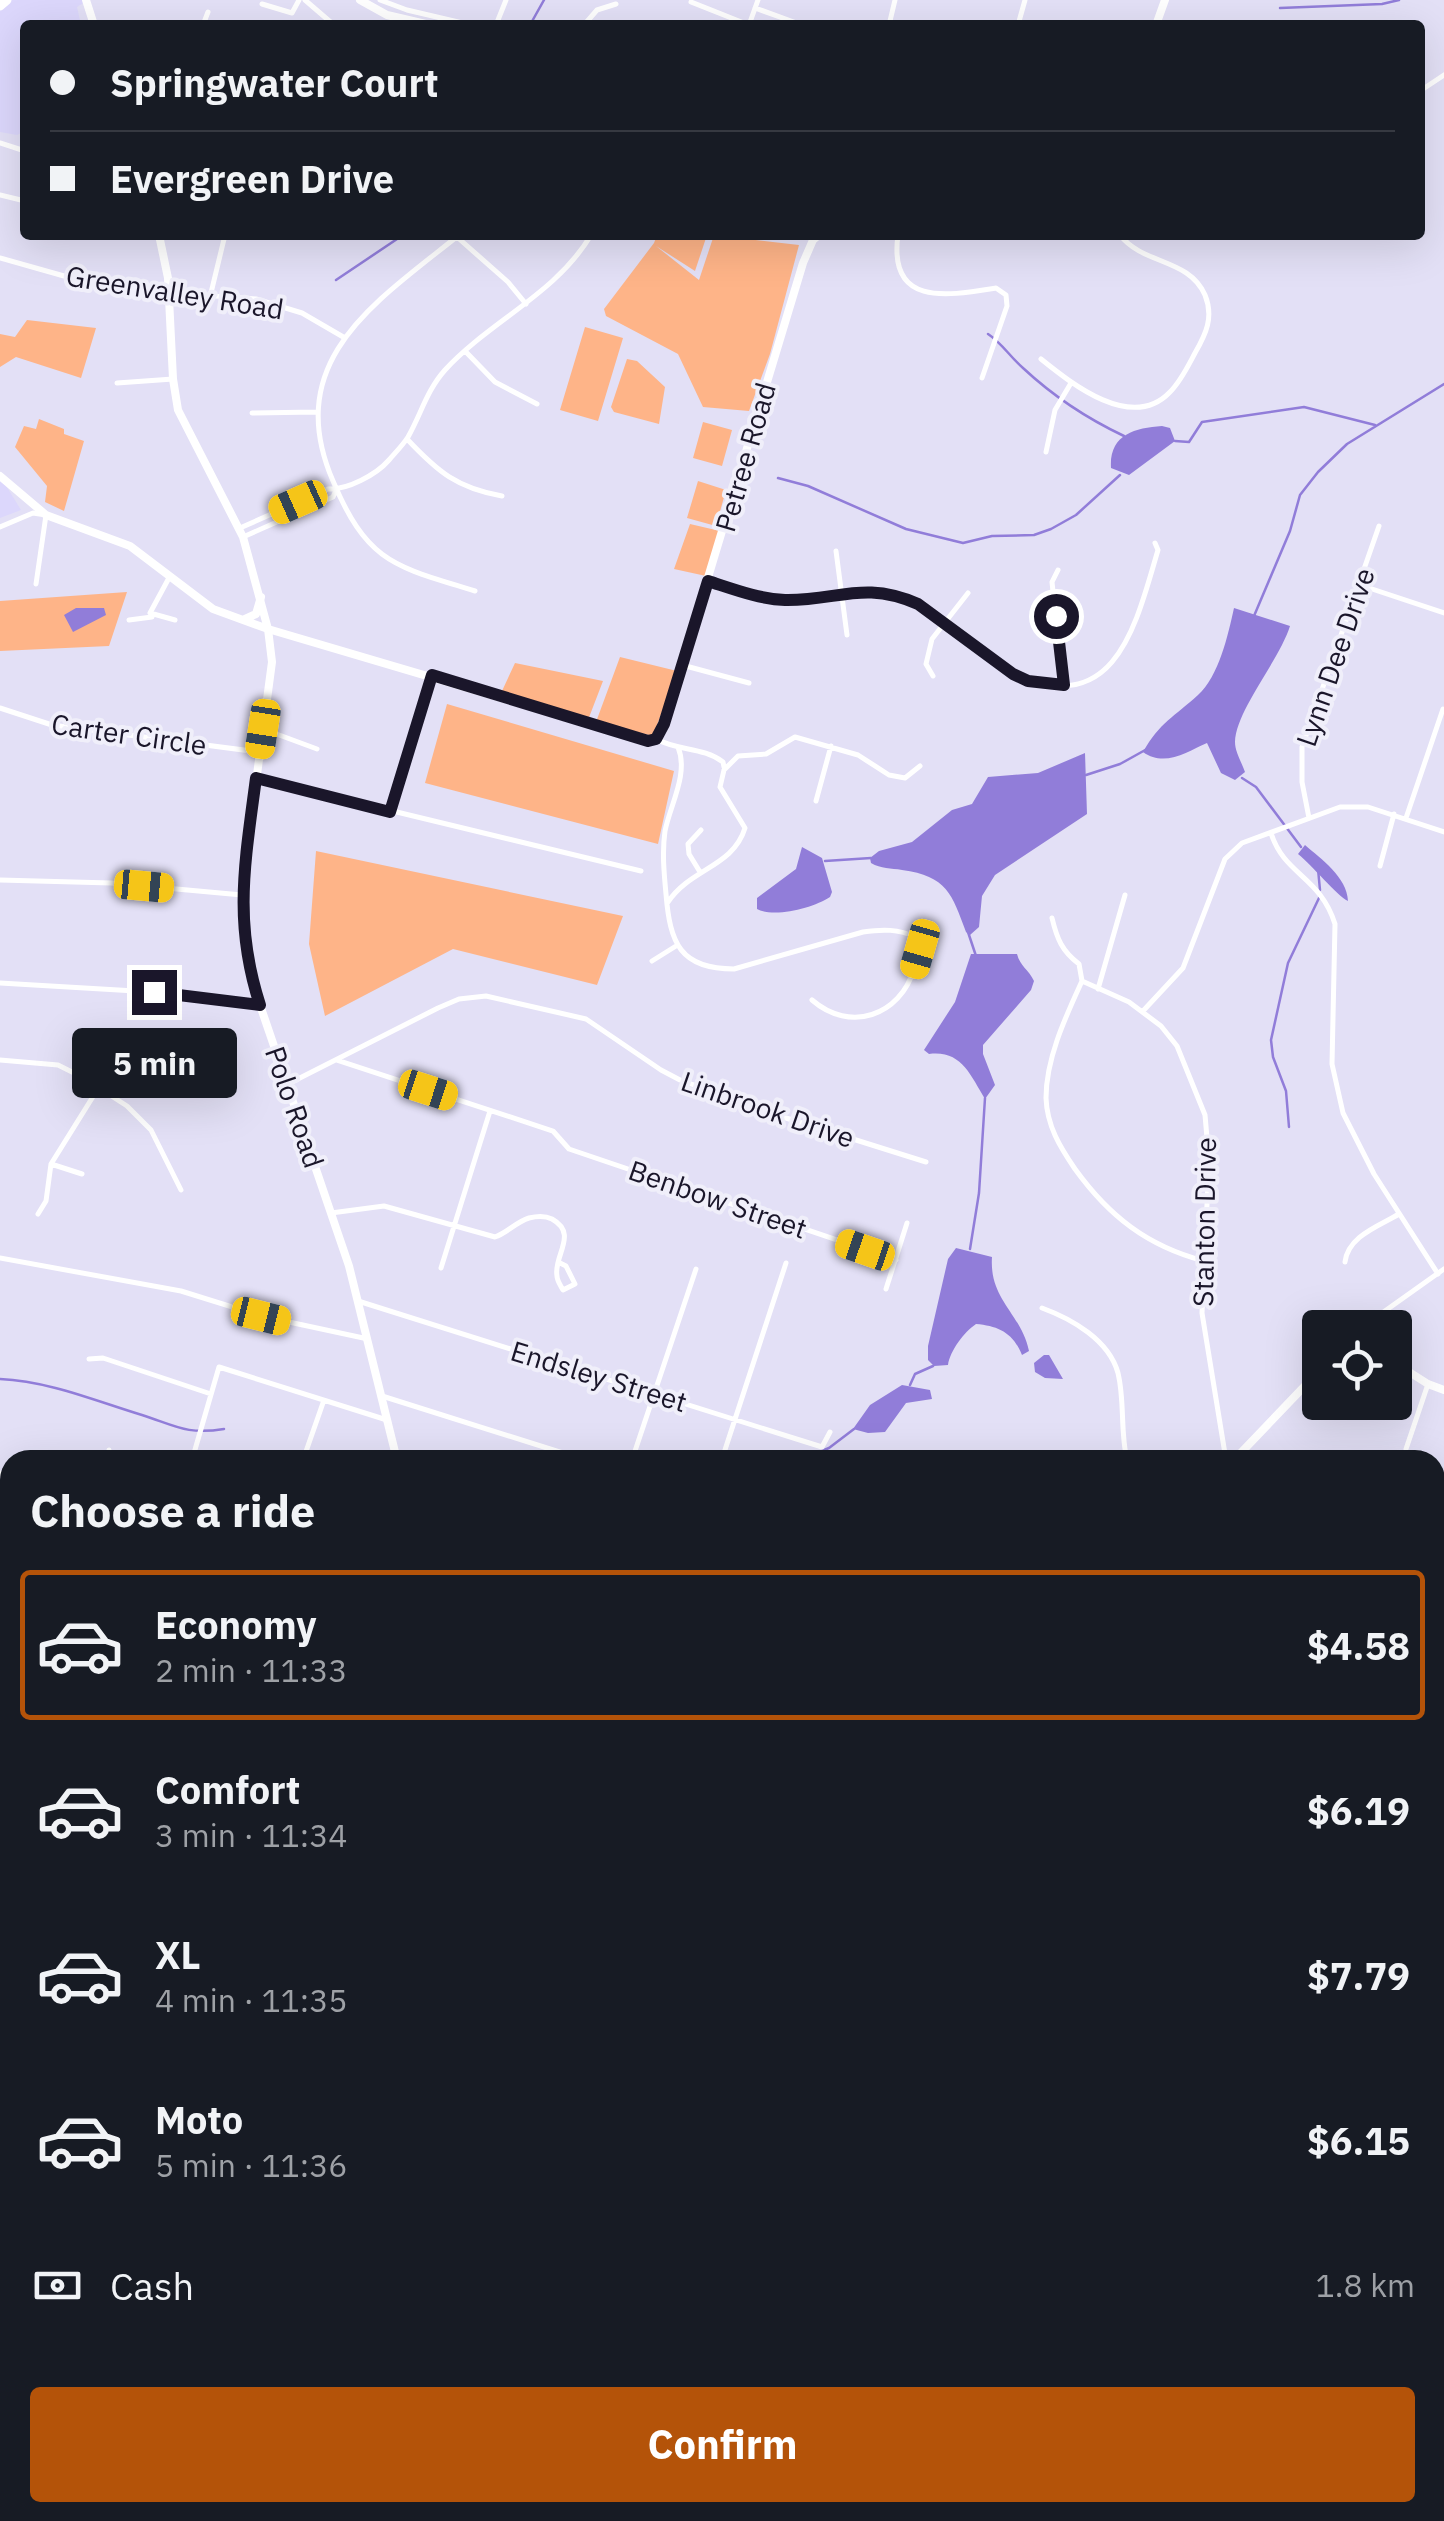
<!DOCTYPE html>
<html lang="en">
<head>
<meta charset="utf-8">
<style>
  body { margin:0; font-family:"IBM Plex Sans",sans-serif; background:#20242c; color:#f1f3f6; height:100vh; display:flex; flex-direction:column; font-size:38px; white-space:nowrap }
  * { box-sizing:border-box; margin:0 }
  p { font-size:32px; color:#9ea1a6 }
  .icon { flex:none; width:55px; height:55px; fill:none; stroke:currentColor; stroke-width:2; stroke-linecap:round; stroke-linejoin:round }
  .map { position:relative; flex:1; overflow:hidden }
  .drawer { position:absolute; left:0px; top:1450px; width:1445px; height:1072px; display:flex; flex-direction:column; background:#171b24; border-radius:30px 30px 0 0; box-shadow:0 10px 40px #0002 }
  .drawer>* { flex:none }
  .top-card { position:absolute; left:20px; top:20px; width:1405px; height:220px; border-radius:10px; box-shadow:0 10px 40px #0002; display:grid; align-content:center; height:220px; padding:0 30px; background:#171b24 }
  .fabs { position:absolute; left:1302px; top:1310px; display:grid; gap:20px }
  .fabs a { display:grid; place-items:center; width:110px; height:110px; border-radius:10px; background:#171b24; box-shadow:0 10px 40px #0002; font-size:50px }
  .end { position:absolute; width:45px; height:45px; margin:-22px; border:12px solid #1a162a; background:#fff; box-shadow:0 0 0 5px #fff }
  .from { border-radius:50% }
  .bubble { position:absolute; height:70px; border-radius:10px; background:#171b24; box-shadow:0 10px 40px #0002; font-size:32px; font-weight:800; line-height:70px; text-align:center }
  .car { position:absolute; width:30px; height:60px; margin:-30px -15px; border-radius:12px; box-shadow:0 0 8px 2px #0007; background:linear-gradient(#f5c518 24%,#345 0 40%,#f5c518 0 76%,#345 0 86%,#f5c518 0) }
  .top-card b { display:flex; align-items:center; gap:35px; height:95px; font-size:38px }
  .top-card b+b { border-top:2px solid #363941 }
  .top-card i { width:25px; height:25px; background:#f1f3f6 }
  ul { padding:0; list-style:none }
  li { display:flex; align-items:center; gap:30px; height:150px; margin:0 20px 15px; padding:0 10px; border:5px solid transparent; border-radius:10px }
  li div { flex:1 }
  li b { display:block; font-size:38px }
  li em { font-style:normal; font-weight:800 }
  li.current { border-color:#b45309 }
  li>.icon { width:90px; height:90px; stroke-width:1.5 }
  h2 { padding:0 30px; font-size:45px; line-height:120px }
  .pay { display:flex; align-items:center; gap:25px; height:110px; padding:0 30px; font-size:38px }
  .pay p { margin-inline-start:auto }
  .button { display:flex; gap:20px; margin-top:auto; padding:20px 30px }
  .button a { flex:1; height:115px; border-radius:10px; background:#b45309; color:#fff; font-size:40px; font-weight:800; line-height:115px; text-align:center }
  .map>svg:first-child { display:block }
  .built { fill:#dcd7fc }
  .green { fill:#feb488 }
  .water { fill:#917dd9 }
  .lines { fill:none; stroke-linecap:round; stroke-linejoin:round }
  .stream { stroke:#917dd9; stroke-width:2.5 }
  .minor { stroke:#fff; stroke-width:5 }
  .tertiary { stroke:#fff; stroke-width:8 }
  .secondary { stroke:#fff; stroke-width:8 }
  .primary { stroke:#fff; stroke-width:9 }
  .route { stroke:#1a162a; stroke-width:12 }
  .labels { text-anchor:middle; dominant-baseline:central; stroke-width:8; stroke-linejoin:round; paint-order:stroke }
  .street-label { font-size:28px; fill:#1a162a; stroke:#f0effa }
</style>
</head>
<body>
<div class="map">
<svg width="1444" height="2521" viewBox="0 0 1444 2521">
  <rect width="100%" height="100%" fill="#e3e0f6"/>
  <path class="built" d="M0,0H88L77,7L81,25H25V131L17,135L0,132Z
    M0,476L21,510L0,518Z
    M10,2378V2512L21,2513L15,2521H0V2381Z"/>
  <path class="green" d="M657,235H707L695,271L656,246L699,280L714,235L799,245L770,354L749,411L703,407L678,354L606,316L604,309L654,243Z
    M27,320L96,328L81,378L16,357L0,367V334L15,337Z
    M585,327L623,338L598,421L560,410Z
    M627,359L637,361L665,387L659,424L614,412L611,407Z
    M39,419L64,429V434L84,441L64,511L45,502L47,486L15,447L24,426L36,429Z
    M703,422L732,430L722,466L693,458Z
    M698,481L726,490L716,526L687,518Z
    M690,524L720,531L706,576L674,569Z
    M127,592L109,646L0,651V601Z
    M620,657L677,671L653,736L596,722Z
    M515,663L603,681L588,720L502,691Z
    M447,704L674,771L658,844L425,783Z
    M316,851L623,916L597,985L453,949L325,1016L309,944Z
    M0,1881L10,1883V2222L0,2223Z
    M206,2512L482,2513L480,2521H203Z
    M148,2513V2512L199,2513L197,2521H148Z"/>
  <path class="water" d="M1162,426L1170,428L1175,441L1129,475L1111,468C1109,435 1134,428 1162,426Z
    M76,608H104L106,615L73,632L64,615Z
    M1234,608L1290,626C1279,661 1236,710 1235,742C1235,752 1242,763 1245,772L1235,780L1221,773L1207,743C1188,751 1165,768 1143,752C1160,722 1174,717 1198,695C1219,676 1228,635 1234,608Z
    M1085,753L1087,814L995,875L982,896L979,927L970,935L966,932C952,894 947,876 902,870C891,868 881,869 871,863L870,858L879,851L912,842L952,810L972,804L988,777L1038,773Z
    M1305,845C1321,859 1347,877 1348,901C1337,896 1312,865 1298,854Z
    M802,847L822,858L832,892L830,897C813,908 775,918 757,909V898L796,869Z
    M971,954H1017C1020,966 1029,970 1034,981L1031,990L983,1045V1054L995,1085L985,1099C970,1074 961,1050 929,1054L924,1050L955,1002Z
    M956,1248L992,1257C989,1300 1021,1313 1029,1351L1022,1355C1013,1333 999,1326 976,1324C964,1332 950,1351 948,1365L934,1366L928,1360V1346L948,1259Z
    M1044,1355H1049L1063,1379L1045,1378L1035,1372L1034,1363Z
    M902,1385L930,1390L932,1399L906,1403L885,1432L868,1433L853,1429L870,1405Z"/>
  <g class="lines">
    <path class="stream" d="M1280,8L1382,4L1399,0
      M530,25L544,0
      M336,280L403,235
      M988,334C1002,343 1010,357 1023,368C1053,396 1088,419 1124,436
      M1175,441L1189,442L1202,422L1304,407L1375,425
      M778,478L808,486L906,529L963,543L992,536L1034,535L1051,529L1076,515L1120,475
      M1254,616L1290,531L1300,495L1318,472L1347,444L1444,384
      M1086,775L1120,764L1147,749
      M1242,778L1256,787L1301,847
      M825,861L871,858
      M1318,869L1320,890
      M967,929L977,959
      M1289,1127L1286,1091L1273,1057L1271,1040L1288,963L1319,898
      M970,1249L979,1193L985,1098
      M0,1379C48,1381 96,1401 142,1415C176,1426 187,1435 224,1429
      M910,1385L915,1374L933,1366
      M799,1460L829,1448L854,1429
      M0,1870L10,1884
      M1435,1877L1444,1874
      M1435,2168L1444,2167
      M143,2512L144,2521
      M1368,2512L1374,2521"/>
    <path class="minor" d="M305,0L334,25
      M380,0L407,10L471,25
      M895,0L890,21L901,25
      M691,2L749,25
      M262,4L292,13L299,0
      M755,8L802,25
      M106,25L111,23
      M203,25L208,12
      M496,25L506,0
      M584,25L597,10L616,4
      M749,25L758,0
      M1018,25L1025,0
      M1420,91L1444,75
      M0,143L25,151
      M0,195L25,201
      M459,235C376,302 281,360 333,481C368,564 395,566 475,591
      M898,235C888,307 947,296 996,288L1006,295L1007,306L982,378
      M457,237L508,282L526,304
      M0,258L64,276L135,290L256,299L302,313L345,338
      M210,297L225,235
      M466,352L495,382L537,404
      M1041,359C1072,384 1132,432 1170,392C1181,381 1188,366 1195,353C1206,334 1214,317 1205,295C1189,258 1143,265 1120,235
      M117,383L173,379
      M252,413L316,412
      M407,439C438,472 457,488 502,496
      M1046,452L1055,410L1071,383
      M0,527L33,513L46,515L36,584
      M240,528L328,489C347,490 376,475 389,460C395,453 403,445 408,437C421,414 427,390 445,370C490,321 556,294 591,235
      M243,537L333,497L336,490
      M836,551L847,635
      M1058,570L1052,582L1063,685
      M170,576L150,613L175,620
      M709,581C733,589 759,599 785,600C838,601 863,580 918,604L1013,674C1116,720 1136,624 1158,550L1155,543
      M1360,585L1444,613
      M129,620L152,617
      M682,665L749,683
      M933,676L926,664L932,639L968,593
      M0,708L52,725L259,752
      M263,729L317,749
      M656,739C678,751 703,747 723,762L724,767
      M678,747C689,774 670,805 665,831C662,852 664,873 666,894C670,943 680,969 734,969L863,932C883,929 898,929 916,937C920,949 917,957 914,969C900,1016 850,1033 812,1000
      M724,770L738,756L766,754L795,737L858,755L889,775L905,778L920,766
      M256,778L641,871
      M816,801L831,746
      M390,812L431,676
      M1309,818L1302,782V747L1379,526
      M1406,818L1443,709
      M1271,833C1284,875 1320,876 1335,924L1332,1064L1343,1113L1374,1174L1438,1274
      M1380,866L1394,814
      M700,872L689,854L688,844L701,830
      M0,880L111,883L242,895
      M668,902C691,868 733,867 745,828L720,787L724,770
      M1052,918C1057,939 1062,951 1079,964L1082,981
      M652,961L676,946
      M1082,981L1129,1002L1161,1026L1177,1046L1205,1115L1209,1161L1202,1313L1226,1460
      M1082,981C1066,1016 1046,1058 1046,1098C1047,1126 1060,1147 1075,1169C1109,1216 1147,1246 1204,1261
      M0,983L186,994L260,1005
      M1098,989L1125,895
      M1143,1011L1183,968L1225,859L1242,843L1340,807H1368L1444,832
      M0,1060L58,1065L82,1077L127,1106L151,1130L181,1190
      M337,1060L553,1131L569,1149L896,1260
      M288,1084L438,1008L459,999L486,996L586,1019L661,1070L680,1080L786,1118L926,1162
      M51,1164L82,1174
      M331,1213L384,1206L495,1237C507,1233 516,1222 529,1218C537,1216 544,1215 552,1219C579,1234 553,1256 557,1276C557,1281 561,1286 563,1290L575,1284L566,1266L560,1263
      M38,1214L46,1201L51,1164L99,1087
      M0,1258L181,1291L261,1316L368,1339
      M1345,1262C1348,1236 1379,1226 1399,1214
      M441,1268L490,1111
      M886,1289L907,1223
      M358,1301L822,1447L830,1432
      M1042,1308C1072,1319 1109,1340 1118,1373C1125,1402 1120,1431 1127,1460
      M1361,1328L1444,1269
      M89,1359L103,1358L211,1394
      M382,1396L585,1460
      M1406,1449L1428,1384
      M109,1450L110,1460
      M723,1456L786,1263
      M192,1460L219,1367L387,1420
      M303,1460L324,1400
      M632,1460L696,1269
      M0,1473L10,1476
      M0,1564L10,1570
      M1435,1565L1444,1568
      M0,1682L10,1667
      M1435,2198L1444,2197
      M0,2275L10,2282
      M0,2358L10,2362
      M332,2512L337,2521
      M723,2512L729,2521
      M902,2512V2521
      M1154,2512L1158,2521
      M1288,2512L1290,2521
      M519,2521L522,2512
      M1191,2521L1235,2513L1248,2516"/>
    <path class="tertiary" d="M86,0L94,25
      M360,0L387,15L430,25
      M1156,25L1165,0
      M159,235L168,278L173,379L178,410L243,537L268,629L647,741L656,739L664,723L803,263L813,240L819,235
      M1395,1363L1428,1384L1444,1390
      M1234,1460L1320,1370
      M1435,1783L1444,1778"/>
    <path class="secondary" d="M0,476L46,515L130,546L213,609L268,629L272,662L244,872V942L260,1005L349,1266L397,1460
      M245,619L256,614L261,597
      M993,2521L994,2512"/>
    <path class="primary" d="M0,6L7,0
      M0,1815L10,1824
      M0,1831L10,1840
      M1435,2047L1444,2045
      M1435,2058L1444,2056
      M0,2375L10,2372
      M1435,2433L1444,2438
      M1435,2449L1444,2454"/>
  </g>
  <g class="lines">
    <path class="route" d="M154,992L260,1005C233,922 245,862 256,778L390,812L432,675L648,741L656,739L664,724L708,581C733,589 759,599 785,600C838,601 863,580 918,604L1013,674L1028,681L1064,685L1056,616"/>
  </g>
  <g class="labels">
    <g class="street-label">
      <text transform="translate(175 292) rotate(9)">Greenvalley Road</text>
      <text transform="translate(745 457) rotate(-74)">Petree Road</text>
      <text transform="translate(1335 657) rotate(-71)">Lynn Dee Drive</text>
      <text transform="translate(129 734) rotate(8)">Carter Circle</text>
      <text transform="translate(295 1107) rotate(71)">Polo Road</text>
      <text transform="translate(768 1109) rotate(19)">Linbrook Drive</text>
      <text transform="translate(718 1199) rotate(19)">Benbow Street</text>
      <text transform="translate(1204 1222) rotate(-89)">Stanton Drive</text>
      <text transform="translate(599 1376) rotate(17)">Endsley Street</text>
    </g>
  </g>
</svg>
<div class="fabs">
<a><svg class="icon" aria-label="locate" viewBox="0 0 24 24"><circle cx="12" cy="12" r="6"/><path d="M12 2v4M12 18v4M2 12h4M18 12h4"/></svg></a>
</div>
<i class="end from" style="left:1056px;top:616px"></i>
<i class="end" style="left:154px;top:992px"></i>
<div class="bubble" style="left:72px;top:1028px;width:165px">5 min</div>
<i class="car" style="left:298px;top:502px;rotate:246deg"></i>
<i class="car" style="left:263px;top:729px;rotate:189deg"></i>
<i class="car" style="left:144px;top:886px;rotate:95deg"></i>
<i class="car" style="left:920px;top:949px;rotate:196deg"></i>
<i class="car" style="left:428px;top:1090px;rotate:108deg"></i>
<i class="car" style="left:865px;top:1250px;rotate:289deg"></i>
<i class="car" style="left:261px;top:1316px;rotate:104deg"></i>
<div class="top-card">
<b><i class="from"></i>Springwater Court</b>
<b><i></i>Evergreen Drive</b>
</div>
<section class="drawer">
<h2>Choose a ride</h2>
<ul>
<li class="current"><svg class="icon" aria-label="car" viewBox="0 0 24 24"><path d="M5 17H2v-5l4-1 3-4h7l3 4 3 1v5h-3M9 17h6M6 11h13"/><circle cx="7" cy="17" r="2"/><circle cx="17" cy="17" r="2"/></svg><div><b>Economy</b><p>2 min · 11:33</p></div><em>$4.58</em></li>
<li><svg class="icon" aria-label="car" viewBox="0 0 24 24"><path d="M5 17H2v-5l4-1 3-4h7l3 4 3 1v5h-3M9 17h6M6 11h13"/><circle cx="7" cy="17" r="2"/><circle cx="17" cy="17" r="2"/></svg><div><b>Comfort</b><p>3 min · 11:34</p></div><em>$6.19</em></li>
<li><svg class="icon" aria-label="car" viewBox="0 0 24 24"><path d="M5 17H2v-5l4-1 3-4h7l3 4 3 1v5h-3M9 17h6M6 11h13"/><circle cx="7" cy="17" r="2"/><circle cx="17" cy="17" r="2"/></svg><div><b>XL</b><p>4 min · 11:35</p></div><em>$7.79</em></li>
<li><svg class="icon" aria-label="car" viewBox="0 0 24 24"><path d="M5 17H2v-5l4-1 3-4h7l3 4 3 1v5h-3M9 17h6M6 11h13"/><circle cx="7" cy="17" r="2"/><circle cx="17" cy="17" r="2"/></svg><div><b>Moto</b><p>5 min · 11:36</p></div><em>$6.15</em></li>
</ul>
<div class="pay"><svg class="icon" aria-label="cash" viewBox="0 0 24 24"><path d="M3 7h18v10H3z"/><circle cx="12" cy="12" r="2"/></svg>Cash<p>1.8 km</p></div>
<div class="button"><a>Confirm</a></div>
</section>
</div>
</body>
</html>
